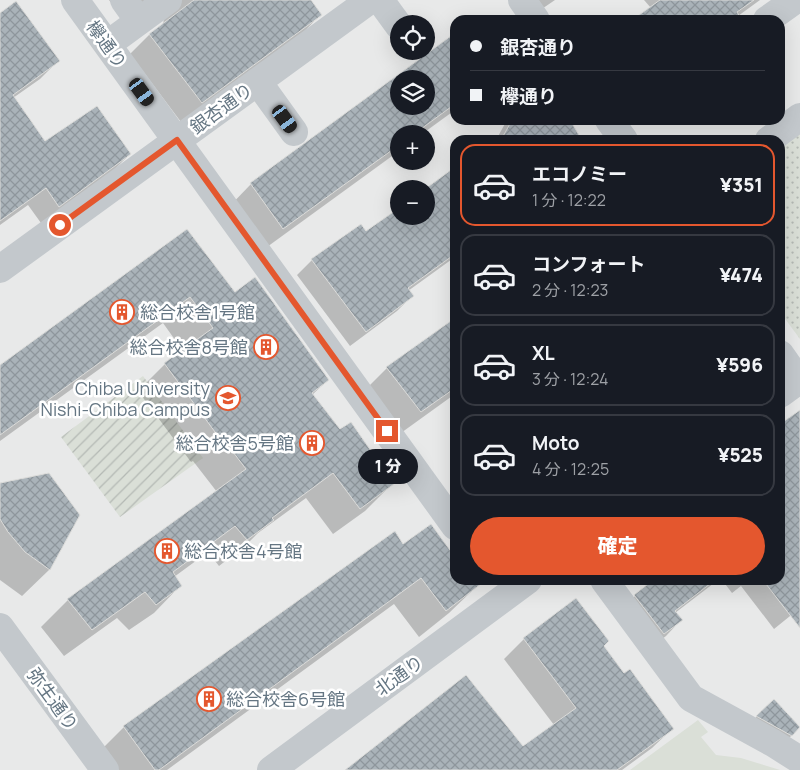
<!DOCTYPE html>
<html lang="ja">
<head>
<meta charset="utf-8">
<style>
  body { margin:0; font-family:Manrope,"Noto Sans JP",sans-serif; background:#20242c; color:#f1f3f6; height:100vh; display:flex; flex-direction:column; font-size:19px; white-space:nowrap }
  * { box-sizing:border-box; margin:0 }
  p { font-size:16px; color:#9ea1a6 }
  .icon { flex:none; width:28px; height:28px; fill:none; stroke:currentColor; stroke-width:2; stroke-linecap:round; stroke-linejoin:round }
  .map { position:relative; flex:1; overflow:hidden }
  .side { position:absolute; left:450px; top:135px; width:335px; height:450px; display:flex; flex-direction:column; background:#171b24; border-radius:15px; box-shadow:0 5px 20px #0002 }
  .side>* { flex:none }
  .top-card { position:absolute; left:450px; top:15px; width:335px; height:110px; border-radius:15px; box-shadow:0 5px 20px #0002; display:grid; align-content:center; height:110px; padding:0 20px; background:#171b24 }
  .fabs { position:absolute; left:390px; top:15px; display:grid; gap:10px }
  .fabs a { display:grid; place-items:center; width:45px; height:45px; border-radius:50%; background:#171b24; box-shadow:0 5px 20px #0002; font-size:25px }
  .end { position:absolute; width:22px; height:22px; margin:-11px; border:6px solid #e4572e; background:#fff; box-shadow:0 0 0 2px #fff }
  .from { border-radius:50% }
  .bubble { position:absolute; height:35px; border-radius:18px; background:#171b24; box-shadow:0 5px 20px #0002; font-size:16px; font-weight:800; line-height:35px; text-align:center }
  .car { position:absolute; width:15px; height:30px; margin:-15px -8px; border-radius:6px; box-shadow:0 0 4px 1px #0007; background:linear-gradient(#222 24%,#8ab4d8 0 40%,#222 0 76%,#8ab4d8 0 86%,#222 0) }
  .top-card b { display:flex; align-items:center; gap:18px; height:48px; font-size:19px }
  .top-card b+b { border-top:1px solid #363941 }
  .top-card i { width:12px; height:12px; background:#f1f3f6 }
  ul { padding:9px 0 0; list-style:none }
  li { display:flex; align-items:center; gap:15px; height:82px; margin:0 10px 8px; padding:0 10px; border:2px solid #363941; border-radius:15px }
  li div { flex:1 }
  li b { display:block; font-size:19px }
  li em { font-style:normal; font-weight:800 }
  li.active { border-color:#e4572e }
  li>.icon { width:45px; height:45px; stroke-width:1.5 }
  .cta { display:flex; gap:10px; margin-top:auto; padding:10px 20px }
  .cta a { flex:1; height:58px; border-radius:30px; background:#e4572e; color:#fff; font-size:20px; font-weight:800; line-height:58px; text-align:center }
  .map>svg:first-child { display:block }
  .built { fill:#e8e9e9; fill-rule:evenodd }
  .grass { fill:#dadfd7 }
  .park { fill:url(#park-dots) }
  .garden { fill:url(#garden-furrows) }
  .shadow { fill:#0003; fill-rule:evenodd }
  .building { fill:url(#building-cross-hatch); stroke:#dcdcda; fill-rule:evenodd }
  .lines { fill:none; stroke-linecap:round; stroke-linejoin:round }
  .minor { stroke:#c3c8cc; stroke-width:28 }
  .route { stroke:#e4572e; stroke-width:6 }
  .labels { text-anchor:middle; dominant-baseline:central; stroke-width:5; stroke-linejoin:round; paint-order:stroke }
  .street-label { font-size:18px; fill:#657683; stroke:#fff }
  .poi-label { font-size:18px; fill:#657683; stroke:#fff; text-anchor:start }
</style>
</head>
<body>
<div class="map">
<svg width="800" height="770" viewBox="0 0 800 770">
  <defs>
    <pattern id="park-dots" width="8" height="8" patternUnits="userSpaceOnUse" patternTransform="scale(1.25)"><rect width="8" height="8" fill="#dadfd7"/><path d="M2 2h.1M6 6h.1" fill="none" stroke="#b4b9b4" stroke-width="1.8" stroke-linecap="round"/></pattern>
    <pattern id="garden-furrows" width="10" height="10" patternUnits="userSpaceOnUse" patternTransform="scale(1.25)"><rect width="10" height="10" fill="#dadfd7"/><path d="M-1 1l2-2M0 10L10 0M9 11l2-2" fill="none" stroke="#b4b9b4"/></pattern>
    <pattern id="building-cross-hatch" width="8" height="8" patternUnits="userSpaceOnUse" patternTransform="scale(1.25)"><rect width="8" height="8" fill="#aab3b9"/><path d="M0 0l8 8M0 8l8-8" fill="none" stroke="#8e969c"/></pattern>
  </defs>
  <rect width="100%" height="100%" fill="#fafaf8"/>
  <path class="built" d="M0,0H800V770H0ZM455,20H780V120H455ZM399,24H426V51H399ZM399,79H426V106H399ZM399,134H426V161H399ZM455,140H780V580H455ZM399,189H426V216H399Z"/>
  <path class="grass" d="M698,720L708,732L701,737L716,755L741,758L780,770H630Z"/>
  <path class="park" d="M800,133V339L780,312V148Z"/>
  <path class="garden" d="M143,376L203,458L120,517L61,437Z"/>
  <path class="shadow" d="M109,0H309L320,15L301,35L181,122L130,54L149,35L163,24L164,19L122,18Z
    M518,0H555L530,17Z
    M644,0H760L738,16L741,20H634L651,8Z
    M0,15L58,61L40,79L13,98L45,143L130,154L112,172L41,223L28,205L0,225Z
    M455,34V110L422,134H399V151L256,255L225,211L251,184ZM399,79H426V106H399Z
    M507,120H566L580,140H496Z
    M455,169V257L408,291L412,296L397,311L350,346L297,275L312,260L360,226L366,233L399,216H426Z
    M186,231L235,293L328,380L312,395L340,431L392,484L365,511L333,534L306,498L258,533L245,546L219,566L208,552L174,577L180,586L154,613L129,630L117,618L64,656L41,627L68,600L217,492L193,461L191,462L138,391L165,364L183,351L163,323L0,441V367Z
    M455,320V394L394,438L361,394L387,368Z
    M800,477V608L774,629L741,586L732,593L722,580H780V492Z
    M0,484L78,515L49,570L22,596L0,580Z
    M394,532L403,546L455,559V580H471L476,587L449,613L419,637L394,604L167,770H109L97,754L124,727Z
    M655,580H718L675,613L681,620L666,636L649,649L620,611L635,596Z
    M576,599L603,646L624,675L672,729L652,748L622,770H347L522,748L554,725L504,659L524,639Z
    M774,700L799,728L789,738L747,726Z"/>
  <path class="building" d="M194,0H311L322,15L202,103L149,34Z
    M660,0H754L737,12L742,20H632Z
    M16,1L60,61L13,95L45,141L97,106L131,154L59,207L46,188L0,221V13Z
    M455,33V104L414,134H399V145L283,229L250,183ZM399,79H426V106H399Z
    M512,120H568L573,125L582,140H501Z
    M455,167V254L408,288L414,296L366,332L311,259L361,224L366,231L399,208V216H426V189H425Z
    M187,229L235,292L255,277L329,380L312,393L340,429L351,422L394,484L360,509L333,473L272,518L274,520L247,540L235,526L173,572L182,586L156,605L145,592L92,630L67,599L246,469L220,435L218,436L164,363L213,328L190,297L0,435V365Z
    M455,318V388L421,412L386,367Z
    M800,410V628L766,584L772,580H780V424Z
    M49,473L80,515L50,570L25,552L8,532L0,519V483Z
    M431,524L455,557V580H486L446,611L421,578L159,770H155L123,726L395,531L403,544Z
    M653,580H715L675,611L683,620L664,634L634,595Z
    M576,598L609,641L604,646L624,673L630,669L674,729L617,770H345L466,675L523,746L576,708L523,638Z
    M774,699L800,727L792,736L756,716Z"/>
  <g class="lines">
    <path class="minor" d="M75,0L455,526
      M124,0L139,21
      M380,0L399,26
      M522,0L536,20
      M767,20L795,0
      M108,44L168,0
      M258,82L294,132
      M609,120L624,140
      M769,140L800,117
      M0,269L370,0
      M780,354L800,382
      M780,394L799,380
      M604,580L691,698L773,743L800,760
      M0,627L105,770
      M271,770L528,580"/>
  </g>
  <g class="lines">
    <path class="route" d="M60,225L177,140L387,431"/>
  </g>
  <defs>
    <symbol id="building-ring" viewBox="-11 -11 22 22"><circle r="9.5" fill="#fff" stroke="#e4572e" stroke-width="1.5"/><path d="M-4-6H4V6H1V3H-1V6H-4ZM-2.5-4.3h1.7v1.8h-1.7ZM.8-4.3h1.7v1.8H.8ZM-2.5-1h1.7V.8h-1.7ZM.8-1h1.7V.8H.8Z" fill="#e4572e"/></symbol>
    <symbol id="university-ring" viewBox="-11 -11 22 22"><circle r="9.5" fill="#fff" stroke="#e4572e" stroke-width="1.5"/><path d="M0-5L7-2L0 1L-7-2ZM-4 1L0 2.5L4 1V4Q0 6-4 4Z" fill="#e4572e"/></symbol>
  </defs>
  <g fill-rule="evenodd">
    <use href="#building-ring" x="108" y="298" width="28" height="28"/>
    <use href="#building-ring" x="252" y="333" width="28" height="28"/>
    <use href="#university-ring" x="214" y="384" width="28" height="28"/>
    <use href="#building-ring" x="298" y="429" width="28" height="28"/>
    <use href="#building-ring" x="153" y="537" width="28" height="28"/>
    <use href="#building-ring" x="195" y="685" width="28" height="28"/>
  </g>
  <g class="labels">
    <g class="street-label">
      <text transform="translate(107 44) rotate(54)">欅通り</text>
      <text transform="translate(221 108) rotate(-36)">銀杏通り</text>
      <text transform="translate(399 675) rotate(-36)">北通り</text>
      <text transform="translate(53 699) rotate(54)">弥生通り</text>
    </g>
    <g class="poi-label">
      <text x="140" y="312">総合校舎1号館</text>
      <text x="248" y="347" text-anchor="end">総合校舎8号館</text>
      <text x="210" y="388" text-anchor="end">Chiba University<tspan x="210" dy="21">Nishi-Chiba Campus</tspan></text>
      <text x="294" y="443" text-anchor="end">総合校舎5号館</text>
      <text x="184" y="551">総合校舎4号館</text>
      <text x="226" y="699">総合校舎6号館</text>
    </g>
  </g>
</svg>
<div class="fabs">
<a><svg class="icon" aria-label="locate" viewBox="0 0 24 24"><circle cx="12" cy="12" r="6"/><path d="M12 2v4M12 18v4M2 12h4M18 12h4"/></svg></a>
<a><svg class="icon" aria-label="layers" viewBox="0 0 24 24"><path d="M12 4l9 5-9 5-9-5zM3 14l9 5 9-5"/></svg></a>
<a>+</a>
<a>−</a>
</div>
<i class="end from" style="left:60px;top:225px"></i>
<i class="end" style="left:387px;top:431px"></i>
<div class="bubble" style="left:358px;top:449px;width:60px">1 分</div>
<i class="car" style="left:142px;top:92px;rotate:144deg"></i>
<i class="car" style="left:285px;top:119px;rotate:144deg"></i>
<div class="top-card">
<b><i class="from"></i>銀杏通り</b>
<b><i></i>欅通り</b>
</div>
<section class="side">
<ul>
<li class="active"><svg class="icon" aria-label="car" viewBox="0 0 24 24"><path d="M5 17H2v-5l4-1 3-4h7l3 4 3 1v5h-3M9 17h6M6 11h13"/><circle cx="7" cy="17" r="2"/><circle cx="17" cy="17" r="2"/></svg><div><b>エコノミー</b><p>1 分 · 12:22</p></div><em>¥351</em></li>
<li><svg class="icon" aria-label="car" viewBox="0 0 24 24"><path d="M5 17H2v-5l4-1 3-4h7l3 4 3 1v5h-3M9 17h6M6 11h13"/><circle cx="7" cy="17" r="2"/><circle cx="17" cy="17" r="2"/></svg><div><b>コンフォート</b><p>2 分 · 12:23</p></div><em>¥474</em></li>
<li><svg class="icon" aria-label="car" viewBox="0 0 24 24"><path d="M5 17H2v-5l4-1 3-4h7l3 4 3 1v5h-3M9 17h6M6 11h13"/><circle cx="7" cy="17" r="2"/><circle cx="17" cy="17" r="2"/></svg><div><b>XL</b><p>3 分 · 12:24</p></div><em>¥596</em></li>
<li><svg class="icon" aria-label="car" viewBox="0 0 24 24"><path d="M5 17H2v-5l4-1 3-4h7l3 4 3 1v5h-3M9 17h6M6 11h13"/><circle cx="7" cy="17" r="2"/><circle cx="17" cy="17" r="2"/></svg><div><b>Moto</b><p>4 分 · 12:25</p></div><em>¥525</em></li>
</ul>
<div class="cta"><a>確定</a></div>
</section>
</div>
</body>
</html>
